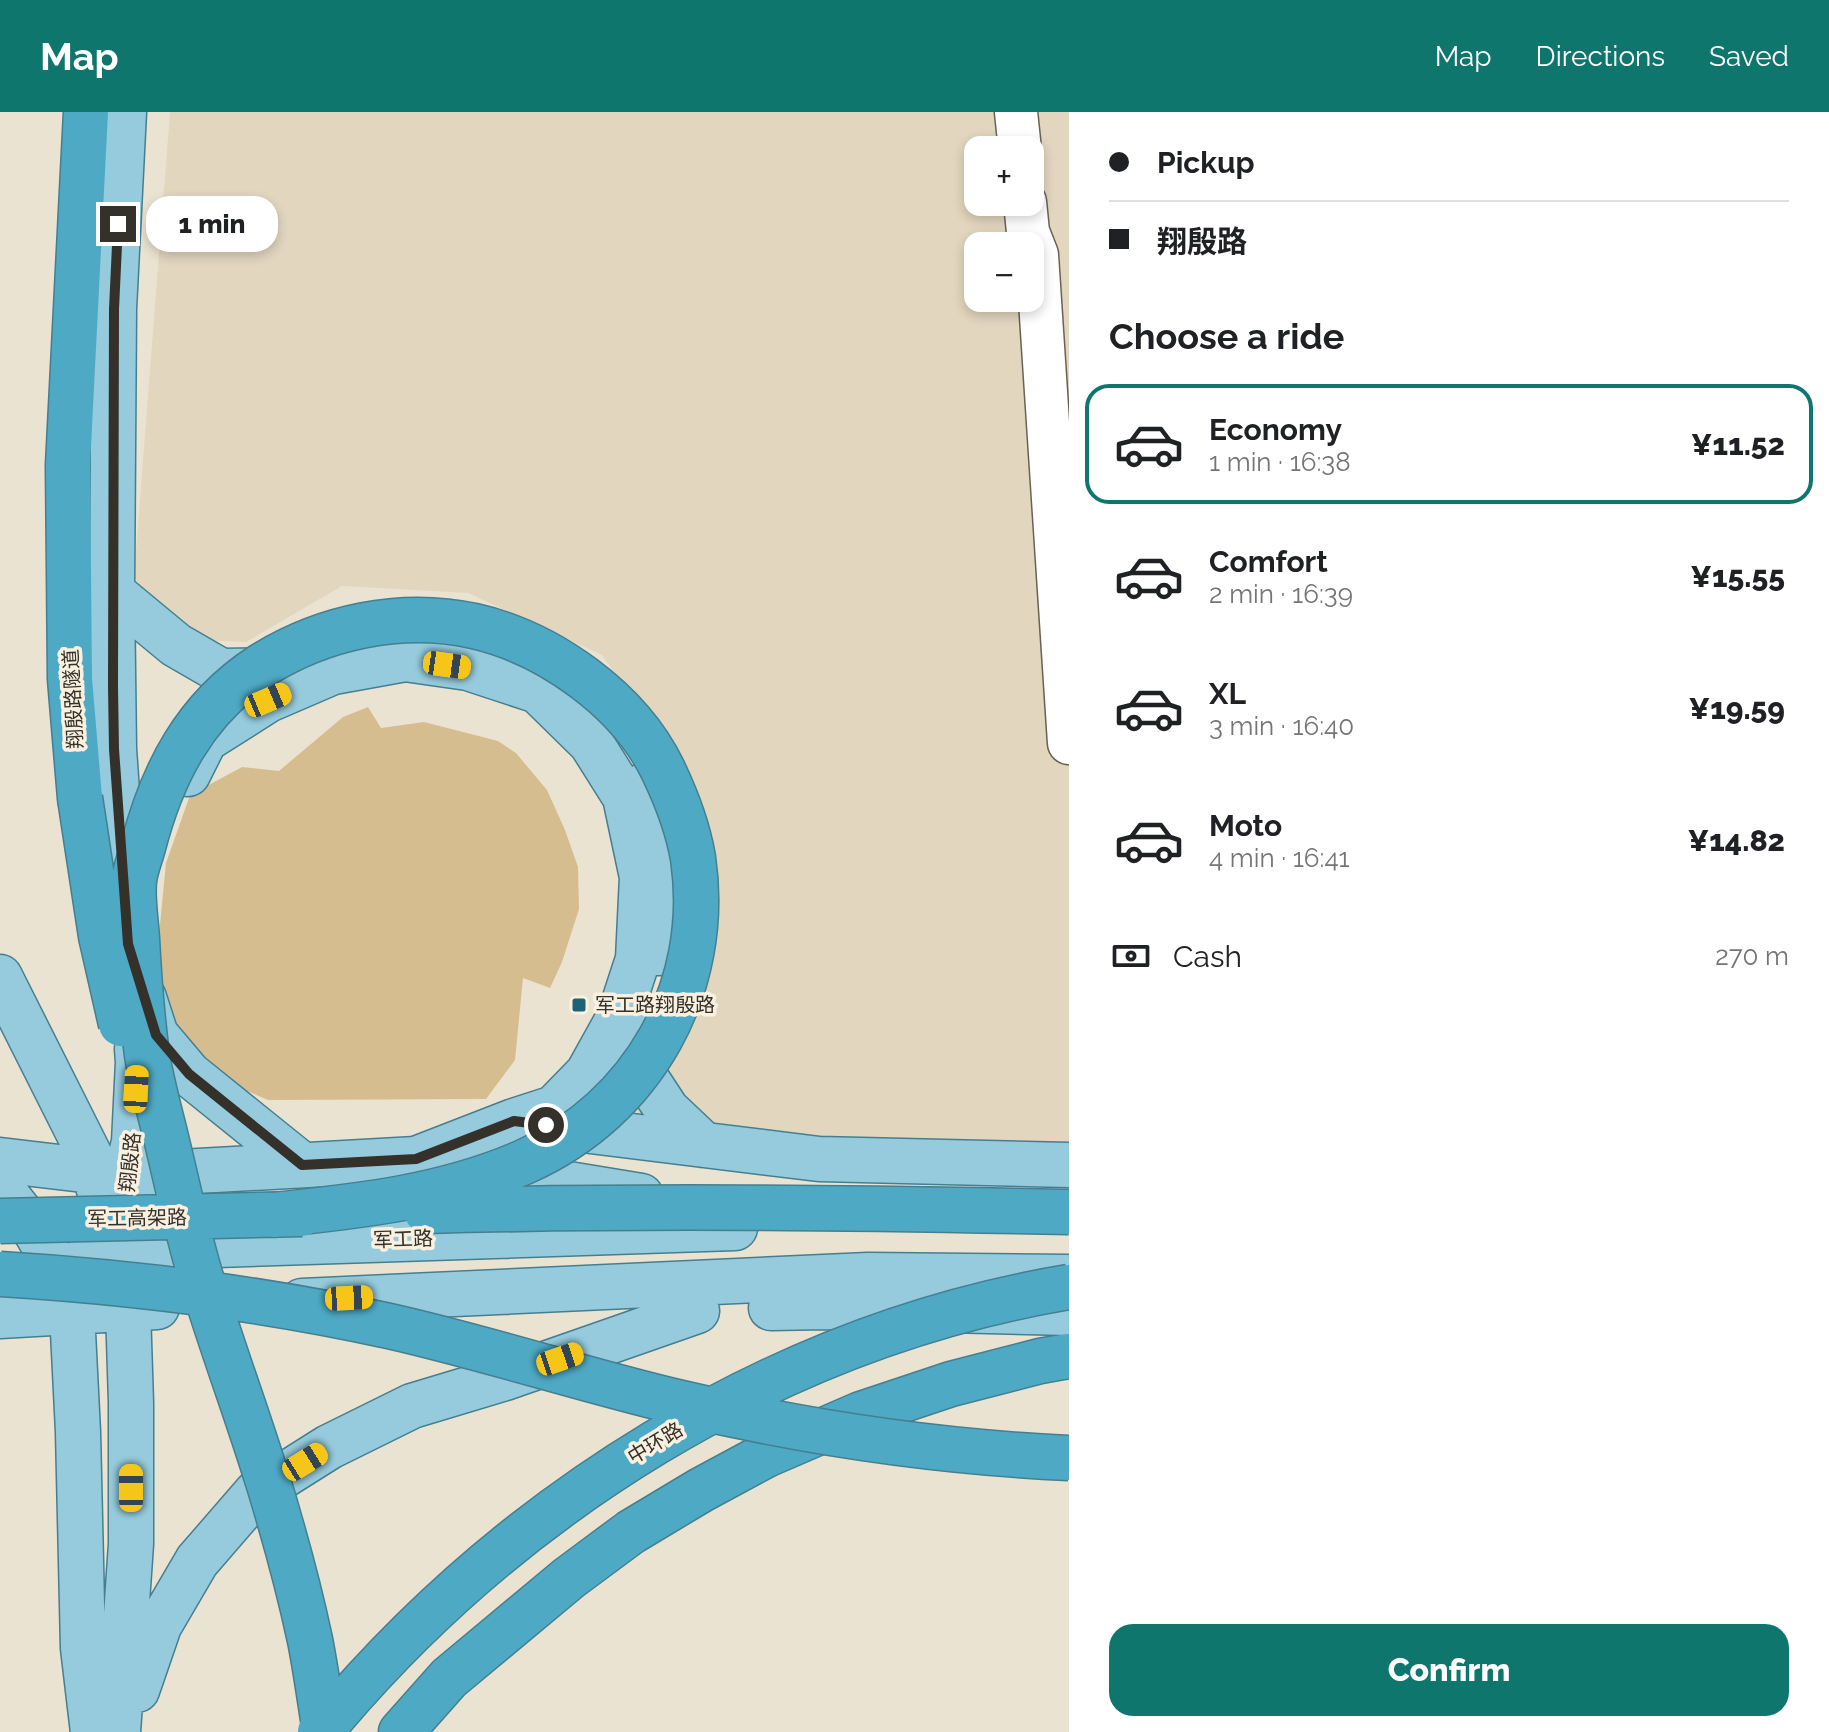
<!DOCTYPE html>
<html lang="en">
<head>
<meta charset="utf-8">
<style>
  body { margin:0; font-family:Raleway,"Noto Sans SC",sans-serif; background:#f2f2f2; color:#202124; height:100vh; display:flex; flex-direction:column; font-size:30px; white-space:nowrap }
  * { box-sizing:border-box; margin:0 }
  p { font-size:26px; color:#757577 }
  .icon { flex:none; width:44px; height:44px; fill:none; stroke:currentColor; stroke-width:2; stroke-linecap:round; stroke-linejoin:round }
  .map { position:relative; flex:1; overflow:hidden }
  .sheet { display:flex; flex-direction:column; background:#fff; width:760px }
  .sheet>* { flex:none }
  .top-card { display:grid; align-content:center; height:176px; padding:0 40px; background:#fff }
  .fabs { position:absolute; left:964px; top:24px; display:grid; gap:16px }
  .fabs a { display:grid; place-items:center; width:80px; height:80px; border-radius:16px; background:#fff; box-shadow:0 4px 12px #0003; font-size:40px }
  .end { position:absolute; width:36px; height:36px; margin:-18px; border:10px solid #34302a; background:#fff; box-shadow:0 0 0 4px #fff }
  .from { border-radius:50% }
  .bubble { position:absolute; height:56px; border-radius:24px; background:#fff; box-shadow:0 4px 12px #0003; font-size:26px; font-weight:800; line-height:56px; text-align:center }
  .car { position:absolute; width:24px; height:48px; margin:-24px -12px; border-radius:10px; box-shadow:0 0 6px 2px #0007; background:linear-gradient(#f5c518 24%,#345 0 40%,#f5c518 0 76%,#345 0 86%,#f5c518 0) }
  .top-card b { display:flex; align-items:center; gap:28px; height:76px; font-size:30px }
  .top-card b+b { border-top:2px solid #e0e0e0 }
  .top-card i { width:20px; height:20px; background:#202124 }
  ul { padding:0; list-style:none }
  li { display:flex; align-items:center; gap:24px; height:120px; margin:0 16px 12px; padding:0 24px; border:4px solid transparent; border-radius:24px }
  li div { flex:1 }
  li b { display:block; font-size:30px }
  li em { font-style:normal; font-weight:800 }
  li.selected { border-color:#0f766e }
  li>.icon { width:72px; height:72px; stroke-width:1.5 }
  h2 { padding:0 40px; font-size:36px; line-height:96px }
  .pay { display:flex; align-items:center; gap:20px; height:88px; padding:0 40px; font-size:30px }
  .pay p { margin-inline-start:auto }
  .primary-button { display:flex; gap:16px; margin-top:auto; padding:16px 40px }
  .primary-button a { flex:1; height:92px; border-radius:24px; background:#0f766e; color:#fff; font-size:32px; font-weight:800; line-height:92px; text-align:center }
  header { display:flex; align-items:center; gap:48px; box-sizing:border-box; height:112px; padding:0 40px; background:#0f766e; color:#fff }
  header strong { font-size:38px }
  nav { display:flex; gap:44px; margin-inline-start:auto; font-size:28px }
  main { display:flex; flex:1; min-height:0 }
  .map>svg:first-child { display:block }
  .built { fill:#e2d6bf; fill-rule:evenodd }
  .green { fill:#d6bd8f }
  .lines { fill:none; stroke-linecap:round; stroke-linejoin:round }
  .minor-casing { stroke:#696153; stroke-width:45 }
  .major-casing { stroke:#457f8f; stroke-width:47 }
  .highway-casing { stroke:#457f8f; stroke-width:47 }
  .minor { stroke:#fff; stroke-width:42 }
  .major { stroke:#95cbdc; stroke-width:44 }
  .highway { stroke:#4ea9c5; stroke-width:44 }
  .highway-bridge-casing { stroke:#457f8f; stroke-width:47; stroke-linecap:butt }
  .highway-bridge { stroke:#4ea9c5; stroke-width:44 }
  .route { stroke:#34302a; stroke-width:10 }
  .poi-dot { fill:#1f6275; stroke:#f9f0e0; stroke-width:3 }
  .labels { text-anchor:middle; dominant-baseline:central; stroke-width:7; stroke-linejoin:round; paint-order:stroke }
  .street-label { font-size:20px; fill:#34302a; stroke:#f9f0e0 }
  .poi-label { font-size:20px; fill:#34302a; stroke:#f9f0e0; text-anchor:start }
</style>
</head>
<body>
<header>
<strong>Map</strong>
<nav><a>Map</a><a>Directions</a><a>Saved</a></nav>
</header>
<main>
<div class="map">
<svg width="1069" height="1620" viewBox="0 0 1069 1620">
  <rect width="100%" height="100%" fill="#ebe3d2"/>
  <path class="built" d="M170,0H1069V1035L604,1027L681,934L705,783L675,648L602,543L468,481L342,474L246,530L154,526L133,477ZM978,38H1030V90H978ZM978,134H1030V186H978Z"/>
  <path class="green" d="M368,595L381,616L424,610L498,629L516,641L547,678L565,718L578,755L579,797L562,850L550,876L523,866L515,948L486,987L268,988L206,961L168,909L158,833L166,751L190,683L242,655L279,659L343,605Z"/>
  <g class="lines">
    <defs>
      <path id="minor" d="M1016,0L1020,38
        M1025,90L1028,120L1037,143L1069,631"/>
      <path id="major" d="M124,0L114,197L112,480L114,637L125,793
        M112,480L176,533L221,559L279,558
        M188,662L205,628L268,588L333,560L405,547L468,556L538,579L591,631L625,685L642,765L638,847L619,905L588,961L554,996L514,1009L416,1047
        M646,672L666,724L674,776L659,841
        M0,865L91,1046L100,1082
        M144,886L156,923L189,962L302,1053
        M637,919L635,925L646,966L667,998L704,1033
        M550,1014L819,1047L1069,1053
        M0,1048L126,1063L416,1047L641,1084
        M0,1075L36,1120L59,1160L72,1200L78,1320L83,1536L93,1620
        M302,1189L868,1163L1069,1165
        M0,1194L113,1132L126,1136L735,1116
        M771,1196L825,1195L1069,1201
        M0,1204L157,1195
        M137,1578L159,1514L197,1449L256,1381L329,1335L412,1294L505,1266L697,1199
        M118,1620L131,1432V1291L128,1197L124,1151L126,1136V1063L134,1030L138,950L137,937"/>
      <path id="highway" d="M80,686L70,567L68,353L86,0
        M401,1620L449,1566L569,1466L631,1420L701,1378L766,1343L861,1302L951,1272L1040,1249L1069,1244"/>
    </defs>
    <use href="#minor" class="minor-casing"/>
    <use href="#major" class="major-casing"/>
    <use href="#highway" class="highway-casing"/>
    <use href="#minor" class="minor"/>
    <use href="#major" class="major"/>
    <use href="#highway" class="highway"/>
    <defs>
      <path id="highway-bridge" d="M80,686L101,824L121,912
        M426,1099C640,1093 855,1096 1069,1100
        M274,1103C360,1094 444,1085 524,1050C643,997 712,875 693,746C688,717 676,685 663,658C629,588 549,531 474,514C401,498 323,515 261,554C195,597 162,661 143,735C140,746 135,758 134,769C132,787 136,808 137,827C139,865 142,905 147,943C152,974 161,1004 168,1034C178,1076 187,1118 199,1159C223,1241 255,1321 278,1403C290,1444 301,1486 310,1528C316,1558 320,1589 325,1620
        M0,1109L302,1102
        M0,1162C131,1170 261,1186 389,1214C487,1236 583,1268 681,1291C808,1321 939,1340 1069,1346
        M320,1620C508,1393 776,1224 1069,1175"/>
    </defs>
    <use href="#highway-bridge" class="highway-bridge-casing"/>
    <use href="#highway-bridge" class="highway-bridge"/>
  </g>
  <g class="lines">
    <path class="route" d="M118,112L114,197L113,575L114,637L128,832L156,923L189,962L302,1053L416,1047L514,1009L546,1013"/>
  </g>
  <rect class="poi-dot" x="571" y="885" width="16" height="16" rx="4"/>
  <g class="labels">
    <g class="street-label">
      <text transform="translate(73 587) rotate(-93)">翔殷路隧道</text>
      <text transform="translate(130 1050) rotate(-84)">翔殷路</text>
      <text transform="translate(137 1106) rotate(-1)">军工高架路</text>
      <text transform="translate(403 1127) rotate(-2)">军工路</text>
      <text transform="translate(655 1331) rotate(-31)">中环路</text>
    </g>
    <g class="poi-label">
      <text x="595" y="893">军工路翔殷路</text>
    </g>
  </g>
</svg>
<div class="fabs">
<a>+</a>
<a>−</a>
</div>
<i class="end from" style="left:546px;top:1013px"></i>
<i class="end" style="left:118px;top:112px"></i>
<div class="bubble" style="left:146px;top:84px;width:132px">1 min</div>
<i class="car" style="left:447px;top:553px;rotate:98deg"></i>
<i class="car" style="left:268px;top:588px;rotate:67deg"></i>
<i class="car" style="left:136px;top:977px;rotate:3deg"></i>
<i class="car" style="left:349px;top:1186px;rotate:87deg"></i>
<i class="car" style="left:560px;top:1247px;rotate:71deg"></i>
<i class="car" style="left:305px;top:1350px;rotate:58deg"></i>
<i class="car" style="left:131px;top:1376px;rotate:0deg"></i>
</div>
<section class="sheet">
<div class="top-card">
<b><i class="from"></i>Pickup</b>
<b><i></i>翔殷路</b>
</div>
<h2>Choose a ride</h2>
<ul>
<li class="selected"><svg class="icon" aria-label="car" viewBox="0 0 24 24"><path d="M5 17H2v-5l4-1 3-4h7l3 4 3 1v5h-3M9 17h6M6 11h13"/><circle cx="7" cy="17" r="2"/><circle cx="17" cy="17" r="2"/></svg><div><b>Economy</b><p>1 min · 16:38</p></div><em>¥11.52</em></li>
<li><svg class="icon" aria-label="car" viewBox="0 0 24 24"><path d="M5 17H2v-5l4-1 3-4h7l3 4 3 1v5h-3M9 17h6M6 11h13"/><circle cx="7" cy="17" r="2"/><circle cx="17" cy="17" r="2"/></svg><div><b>Comfort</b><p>2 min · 16:39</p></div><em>¥15.55</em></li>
<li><svg class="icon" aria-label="car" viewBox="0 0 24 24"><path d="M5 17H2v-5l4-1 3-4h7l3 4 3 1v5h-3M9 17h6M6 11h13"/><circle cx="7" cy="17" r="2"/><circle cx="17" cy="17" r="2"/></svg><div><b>XL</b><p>3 min · 16:40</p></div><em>¥19.59</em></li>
<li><svg class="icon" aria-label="car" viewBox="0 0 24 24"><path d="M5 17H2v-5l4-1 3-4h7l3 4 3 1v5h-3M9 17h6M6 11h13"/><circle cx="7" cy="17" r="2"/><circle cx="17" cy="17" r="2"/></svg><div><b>Moto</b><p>4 min · 16:41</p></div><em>¥14.82</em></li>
</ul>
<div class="pay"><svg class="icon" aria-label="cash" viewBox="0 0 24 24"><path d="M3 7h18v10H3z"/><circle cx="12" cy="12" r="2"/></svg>Cash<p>270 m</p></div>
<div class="primary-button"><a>Confirm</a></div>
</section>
</main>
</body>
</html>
